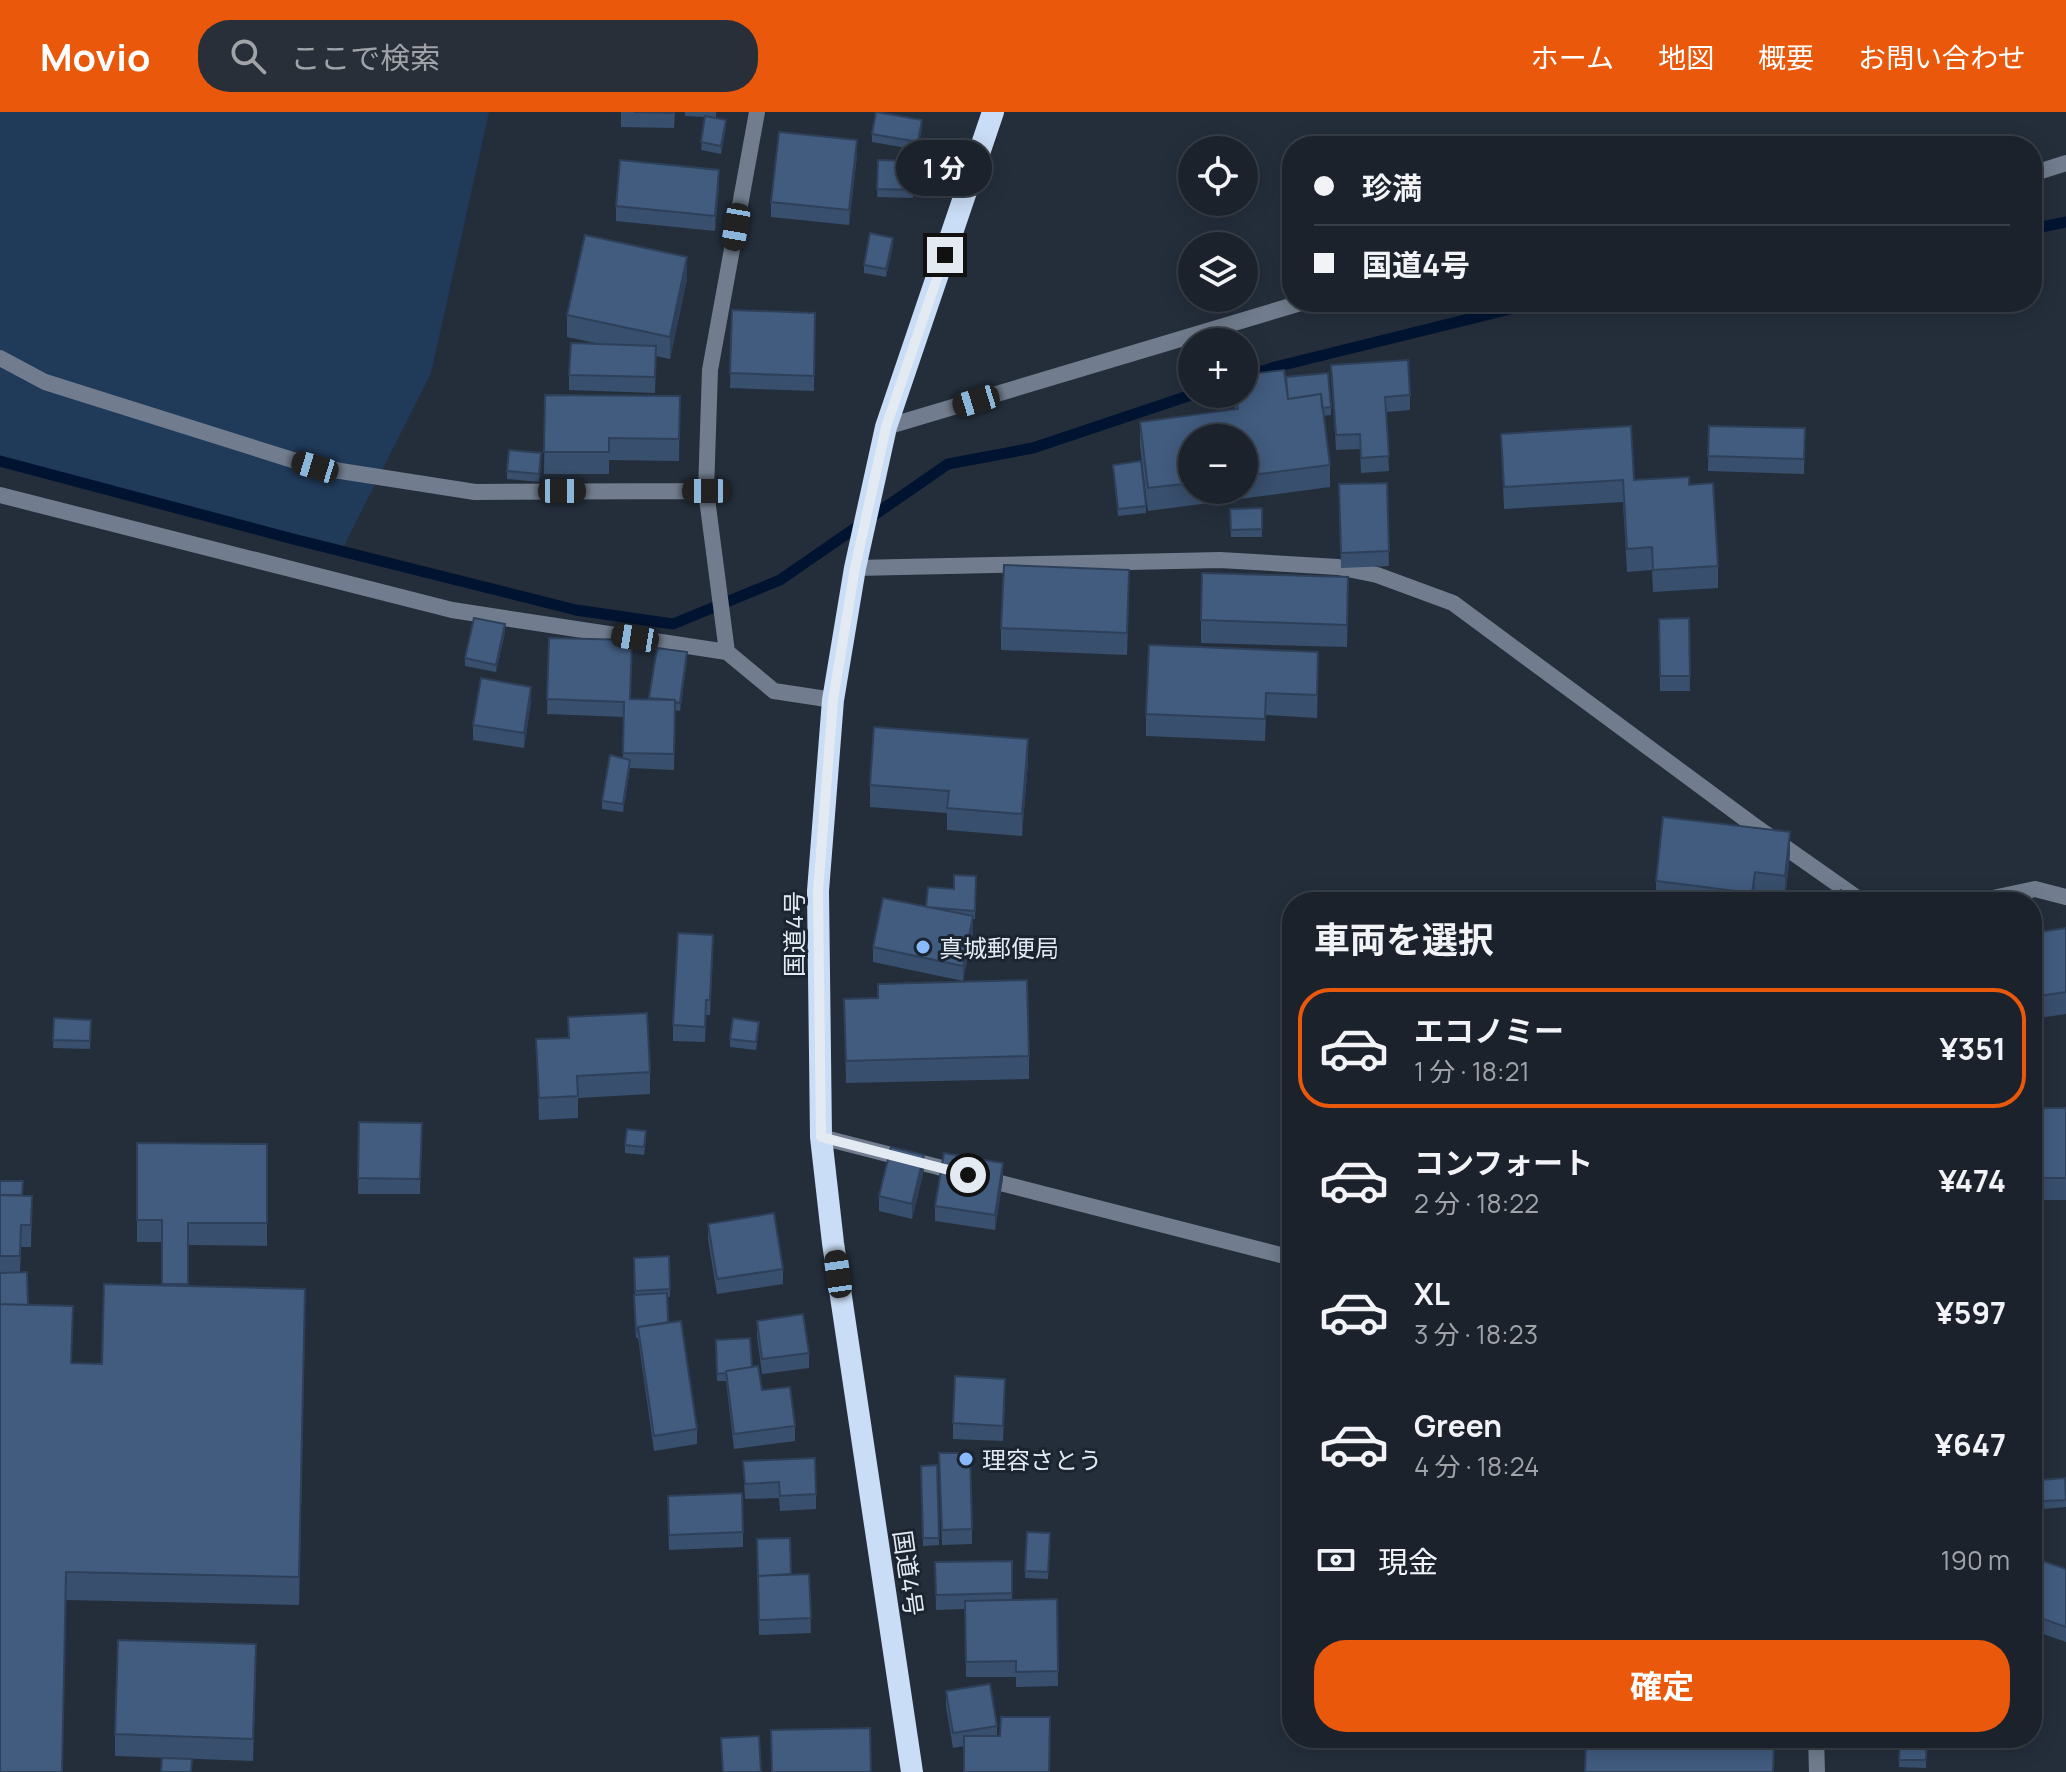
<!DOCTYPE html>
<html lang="ja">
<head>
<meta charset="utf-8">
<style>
  body { margin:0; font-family:Manrope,"Noto Sans JP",sans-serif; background:#282f38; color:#f1f3f6; height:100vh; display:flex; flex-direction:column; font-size:30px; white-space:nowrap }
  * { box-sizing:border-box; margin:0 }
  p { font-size:26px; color:#a0a4a9 }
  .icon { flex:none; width:44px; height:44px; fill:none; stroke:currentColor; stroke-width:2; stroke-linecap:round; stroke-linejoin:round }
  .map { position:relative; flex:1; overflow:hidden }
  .drawer { position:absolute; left:1282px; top:780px; width:760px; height:856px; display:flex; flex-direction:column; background:#1b222c; border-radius:32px; box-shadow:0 4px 20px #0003,0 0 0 2px #393f48 }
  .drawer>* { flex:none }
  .banner { position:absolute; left:1282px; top:24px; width:760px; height:176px; border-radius:32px; box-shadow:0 4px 20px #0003,0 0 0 2px #393f48; display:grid; align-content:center; height:176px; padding:0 32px; background:#1b222c }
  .tools { position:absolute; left:1178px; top:24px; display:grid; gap:16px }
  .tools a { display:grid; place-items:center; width:80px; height:80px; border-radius:50%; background:#1b222c; box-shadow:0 4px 20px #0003,0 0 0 2px #393f48; font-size:40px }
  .end { position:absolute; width:36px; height:36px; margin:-18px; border:10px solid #e3eaf2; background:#111; box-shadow:0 0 0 4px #111 }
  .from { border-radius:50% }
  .bubble { position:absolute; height:56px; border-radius:28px; background:#1b222c; box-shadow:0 4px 20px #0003,0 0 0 2px #393f48; font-size:26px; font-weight:700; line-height:56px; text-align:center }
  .car { position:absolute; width:24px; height:48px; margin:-24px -12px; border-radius:10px; box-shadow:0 0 6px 2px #0007; background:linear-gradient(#222 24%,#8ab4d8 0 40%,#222 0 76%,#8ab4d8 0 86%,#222 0) }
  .banner b { display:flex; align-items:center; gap:28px; height:76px; font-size:30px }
  .banner b+b { border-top:2px solid #393f48 }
  .banner i { width:20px; height:20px; background:#f1f3f6 }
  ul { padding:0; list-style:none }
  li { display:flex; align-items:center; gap:24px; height:120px; margin:0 16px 12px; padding:0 16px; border:4px solid transparent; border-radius:32px }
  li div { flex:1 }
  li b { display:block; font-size:30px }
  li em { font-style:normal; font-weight:700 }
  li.active { border-color:#ea580c }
  li>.icon { width:72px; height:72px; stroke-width:1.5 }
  h2 { padding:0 32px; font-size:36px; line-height:96px }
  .pay { display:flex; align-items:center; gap:20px; height:88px; padding:0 32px; font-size:30px }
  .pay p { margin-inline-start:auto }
  .primary-button { display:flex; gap:16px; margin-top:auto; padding:16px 32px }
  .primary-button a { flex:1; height:92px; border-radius:32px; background:#ea580c; color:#fff; font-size:32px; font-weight:700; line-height:92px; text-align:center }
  header { display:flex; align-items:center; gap:48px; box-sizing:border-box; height:112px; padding:0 40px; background:#ea580c; color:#fff }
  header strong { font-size:38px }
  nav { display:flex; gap:44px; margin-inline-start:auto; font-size:28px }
  .search { width:560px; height:72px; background:#282f38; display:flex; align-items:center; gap:20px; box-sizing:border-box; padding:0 28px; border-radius:32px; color:#a0a4a9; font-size:30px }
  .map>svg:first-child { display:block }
  .green { fill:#203a5a }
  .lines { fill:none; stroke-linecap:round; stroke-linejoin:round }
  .stream { stroke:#001431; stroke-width:11 }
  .minor { stroke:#717d8e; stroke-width:16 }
  .trunk { stroke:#c9ddf6; stroke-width:22 }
  .wall { fill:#384f6d; fill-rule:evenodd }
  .shaded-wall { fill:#2e4059 }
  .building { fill:#415c7f; stroke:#2e4059; stroke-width:2 }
  .route { stroke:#e3eaf2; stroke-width:10 }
  .poi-dot { fill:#88bafc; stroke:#1b2431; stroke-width:3 }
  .labels { text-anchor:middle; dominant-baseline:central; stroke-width:6; stroke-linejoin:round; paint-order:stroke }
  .street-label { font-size:24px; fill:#e3eaf2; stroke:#1b2431 }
  .poi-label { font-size:24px; fill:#e3eaf2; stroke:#1b2431; text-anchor:start }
</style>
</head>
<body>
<header>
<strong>Movio</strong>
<div class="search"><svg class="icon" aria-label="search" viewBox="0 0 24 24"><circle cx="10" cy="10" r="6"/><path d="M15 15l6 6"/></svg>ここで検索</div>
<nav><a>ホーム</a><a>地図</a><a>概要</a><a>お問い合わせ</a></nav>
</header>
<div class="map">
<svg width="2066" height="1660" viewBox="0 0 2066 1660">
  <rect width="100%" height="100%" fill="#242e3b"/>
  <path class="green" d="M0,0H489L431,261L344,434L0,351Z"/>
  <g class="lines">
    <path class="stream" d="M2032,117L2066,110
      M1244,265L1275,255L1538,190
      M0,349L293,427L576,498L673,512L780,468L948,352L1033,336L1194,282"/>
    <path class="minor" d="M2032,62L2066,51
      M0,246L45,270L315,355L475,380L706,379
      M886,315L1304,190
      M0,383L452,498L727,540L774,579L833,588
      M855,456L1220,448L1338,455L1377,463L1453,491L1752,712L1863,790
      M727,540L706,379L710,258L757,0
      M1974,790L2035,777L2066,785
      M821,1025L1292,1146
      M1816,1626L1817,1660"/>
    <path class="trunk" d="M912,1660L833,1131L821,1025L818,779L833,588L855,456L886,315L993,0"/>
  </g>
  <path class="wall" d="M621,0H675L674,16L621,15Z
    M685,0H716V6L726,15L721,42L701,38L705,5L685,4Z
    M922,15L918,38L872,30V22Z
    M857,43L849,113L771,105V90Z
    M878,48L914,49L913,86L877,85Z
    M719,73L715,119L616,109V94Z
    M1292,132V173L1288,175L1282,150V135Z
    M893,133L886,165L864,161V153Z
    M687,167L670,247L656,244L655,281L569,278V263L600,232L567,225V203Z
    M732,198L815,201L814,279L730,276Z
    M1331,253L1410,283V298L1386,300L1389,359L1361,361L1360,337L1336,338Z
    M1286,271L1331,295V303L1323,304L1330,353V375L1148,399L1140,333V310L1235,298L1234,282H1244ZM1192,326H1244V378H1192Z
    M545,283L680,284L679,349L609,348V362H544Z
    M1709,314L1805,316L1804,362L1708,359Z
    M1501,322L1634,368L1689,373L1718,454V476L1653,480L1652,458L1627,460L1623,390L1504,397Z
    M541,349L539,370L507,367V359Z
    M1113,353L1146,394V401L1118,404Z
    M1387,371L1389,454L1341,456L1339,372Z
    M1262,396V425H1231L1230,397Z
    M1129,480L1127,543L1001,538V516Z
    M1348,487L1347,535L1201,531V508Z
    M1689,506L1690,579H1660L1659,507Z
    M505,520L496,560L465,554V546Z
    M549,526L631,587H649L687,548L680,599L675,598L674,658L630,656L623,700L602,697V689L623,646L624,605L547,602Z
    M1318,562L1317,606L1266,603L1265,629L1146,624V602Z
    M531,590L524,636L473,628V613Z
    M1028,649L1022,724L947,718V701L870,695V673Z
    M1790,742L1785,786L1755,783L1754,790H1656V769Z
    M976,764L975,807H973V819L963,869L873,850V835L926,795L954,777Z
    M2066,816V902L2032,907V821Z
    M713,838L710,903H706L705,930L673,929V913Z
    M878,886L1029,944V967L846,971L844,887Z
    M568,905L650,960V982L578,986V1006L539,1008L536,927L568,926Z
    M54,906L91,908L90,937L53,936Z
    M759,917L756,938L730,935V927Z
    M2032,996H2066V1088H2032Z
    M359,1010L422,1011L420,1082H358Z
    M646,1027L644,1043L625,1041V1033Z
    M137,1031L267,1032V1134L188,1133V1174L305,1205L299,1493L66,1488L0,1660V1069L23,1083L32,1084L31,1135H21L20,1160L28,1193L72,1251L102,1252L162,1173V1130H137Z
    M924,1058L912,1107L879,1099V1084Z
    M1003,1066L995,1118L935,1109V1094Z
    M708,1112L783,1157V1172L717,1182L708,1127Z
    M669,1144L670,1185H667L668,1210L697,1317V1332L654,1339L638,1226H636L634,1146Z
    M757,1209L809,1241V1256L762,1262L757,1224Z
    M716,1228L752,1255L762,1278L795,1314V1329L734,1337L726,1269H717Z
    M1005,1282L1003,1329L953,1327V1311Z
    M2032,1334L2042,1389V1412L2032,1413Z
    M743,1349L816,1382V1397L780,1399L779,1386L745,1387Z
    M921,1354L939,1426V1433L923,1434Z
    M939,1356L972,1417V1432L942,1433Z
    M2041,1368L2066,1375V1395L2043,1397Z
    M668,1400L743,1420V1435L669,1438Z
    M1027,1420L1050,1421L1048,1467L1025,1466Z
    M757,1427L791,1463L809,1462L811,1521L759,1523Z
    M935,1450L1012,1481V1488L1057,1487L1058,1574L1016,1575V1565H966L965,1497L936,1498Z
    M2066,1457V1530L2032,1518V1462Z
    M256,1554L253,1649L115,1644V1622Z
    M946,1579L997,1614V1624H1000L1050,1605L964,1660V1634L953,1636L946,1594Z
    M1900,1626H1927L1926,1656L1899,1655Z"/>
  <path class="shaded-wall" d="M726,8V15L721,42V34Z
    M857,28V43L849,113V98Z
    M719,58V73L715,119V104Z
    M893,126V133L886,165V157Z
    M687,145V167L670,247V225Z
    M1292,158V173L1288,175V159Z
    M505,512V520L496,560V553Z
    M687,540V548L680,599V591Z
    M531,575V590L524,636V621Z
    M1028,627V649L1022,724V702Z
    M630,648V656L623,700V692Z
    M1790,720V742L1785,786V764Z
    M1755,760V783L1754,790H1752Z
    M973,804V819L963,869V854Z
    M924,1043V1058L912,1107V1092Z
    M1003,1051V1066L995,1118V1103Z
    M305,1177V1205L299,1493V1465Z"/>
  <path class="building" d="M634,0H674V1Z
    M876,0L922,8L918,30L872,22Z
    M705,4L726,8L721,34L701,30Z
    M779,20L857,28L849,98L771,90Z
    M620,48L719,58L715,104L616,94Z
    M878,48L914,49L913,78L877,77Z
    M870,121L893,126L886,157L864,153Z
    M585,123L687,145L670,225L567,203Z
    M1292,132V158L1288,159L1282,135Z
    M732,198L815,201L814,264L730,261Z
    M571,231L656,234L655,265L569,263Z
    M1408,248L1410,283L1385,285L1389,344L1361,346L1360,322L1336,323L1331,253Z
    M1284,258L1288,287L1321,282L1330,353L1244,364V326H1192V371L1148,376L1140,310L1238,297L1236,282H1244V263Z
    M1328,261L1331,295L1322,296L1321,282L1288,287L1286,265Z
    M545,283L680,284L679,327L609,326V340H544Z
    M1631,314L1634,368L1689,365V373L1713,371L1718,454L1653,458L1652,435L1627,437L1623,368L1504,375L1501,322Z
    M1709,314L1805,316L1804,347L1708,344Z
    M509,338L541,341L539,362L507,359Z
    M1141,349L1146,394L1118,397L1113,353Z
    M1387,371L1389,439L1341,441L1339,372Z
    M1262,396V417L1231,418L1230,397Z
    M1004,453L1129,458L1127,521L1001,516Z
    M1202,461L1348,465L1347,513L1201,508Z
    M474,506L505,512L496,553L465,546Z
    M1689,506L1690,564H1660L1659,507Z
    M549,526L632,528L630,587L675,588L674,642L623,641L624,590L547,587Z
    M1149,533L1318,540L1317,583L1266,581L1265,607L1146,602Z
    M657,536L687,540L680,591L675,590V588L649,586Z
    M481,566L531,575L524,621L473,613Z
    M874,615L1028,627L1022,702L947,696L949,679L870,673Z
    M610,643L630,648L623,692L602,689Z
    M1663,705L1790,720L1785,764L1755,760L1752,781L1656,769Z
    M954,763L976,764L975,799L926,795L928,775L954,777Z
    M1841,778L1859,790H1832Z
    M883,786L973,804L963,854L873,835Z
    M2066,816V880L2032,885V821Z
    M678,821L713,823L710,888H706L705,915L673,913Z
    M1027,868L1029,944L846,949L844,887L878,886V872Z
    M647,901L650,960L577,964L578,984L539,986L536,927L569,926L568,905Z
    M54,906L91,908L90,929L53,928Z
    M733,906L759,910L756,930L730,927Z
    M2032,996H2066V1066H2032Z
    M359,1010L422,1011L420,1067L358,1066Z
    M627,1017L646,1019L644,1035L625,1033Z
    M137,1031L267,1032V1111H188V1172H162V1108H137Z
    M891,1035L924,1043L912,1092L879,1084Z
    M944,1041L1003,1051L995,1103L935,1094Z
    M0,1069H23L22,1083H0Z
    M0,1083L32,1084L31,1113H21L20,1144H0Z
    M774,1101L783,1157L717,1167L708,1112Z
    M669,1144L670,1177L635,1179L634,1146Z
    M27,1160L28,1193L0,1192V1161Z
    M104,1172L305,1177L299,1465L66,1460L62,1660H0V1192L73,1194L71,1251L102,1252Z
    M667,1181L668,1210L638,1215V1218L636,1219L634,1183Z
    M803,1202L809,1241L762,1247L757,1209Z
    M681,1209L697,1317L654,1324L638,1215Z
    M750,1226L752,1255L726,1259V1261L717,1262L716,1228Z
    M758,1254L762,1278L790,1275L795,1314L734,1322L726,1259Z
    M955,1264L1005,1267L1003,1314L953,1311Z
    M2032,1334H2034L2042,1389L2032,1391Z
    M939,1341H970L972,1417L942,1418Z
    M815,1346L816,1382L780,1384L779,1370L745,1372L743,1349Z
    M937,1353L939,1426H923L921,1354Z
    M2065,1366L2066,1388L2043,1389L2041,1368Z
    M742,1381L743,1420L669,1423L668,1384Z
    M1027,1420L1050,1421L1048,1460L1025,1459Z
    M790,1426L791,1462L758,1464L757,1427Z
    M2037,1447L2066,1457V1515L2032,1503V1462Z
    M1012,1449V1481L936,1483L935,1450Z
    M809,1462L811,1506L759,1508L758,1464Z
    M1057,1487L1058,1559L1016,1560V1549L966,1550L965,1489Z
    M118,1528L256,1532L253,1627L115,1622Z
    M990,1572L997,1614L953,1621L946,1579Z
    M1001,1605H1050L1049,1660H964V1624H1000Z
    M870,1616L871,1660H772L771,1618Z
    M759,1624L761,1660H723L721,1626Z
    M1900,1626H1927L1926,1648H1899Z
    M1586,1629L1774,1634L1773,1660H1585Z
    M162,1646L192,1647L191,1660H161Z"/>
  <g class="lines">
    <path class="route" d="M945,143L886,315L855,456L833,588L818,779L821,1025L968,1063"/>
  </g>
  <g class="poi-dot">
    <circle cx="923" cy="835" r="8"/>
    <circle cx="966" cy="1347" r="8"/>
  </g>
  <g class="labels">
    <g class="street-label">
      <text transform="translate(793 822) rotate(-90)">国道4号</text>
      <text transform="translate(909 1461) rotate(82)">国道4号</text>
    </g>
    <g class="poi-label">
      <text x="939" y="835">真城郵便局</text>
      <text x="982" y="1347">理容さとう</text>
    </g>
  </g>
</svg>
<div class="tools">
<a><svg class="icon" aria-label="locate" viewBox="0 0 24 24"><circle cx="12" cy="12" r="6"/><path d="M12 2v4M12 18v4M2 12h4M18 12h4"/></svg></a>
<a><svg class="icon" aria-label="layers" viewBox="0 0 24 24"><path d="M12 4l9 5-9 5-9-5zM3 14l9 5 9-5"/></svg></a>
<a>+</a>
<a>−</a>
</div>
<i class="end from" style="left:968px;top:1063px"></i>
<i class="end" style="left:945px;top:143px"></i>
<div class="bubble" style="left:896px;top:28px;width:96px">1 分</div>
<i class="car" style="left:736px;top:115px;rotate:190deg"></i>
<i class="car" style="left:976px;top:289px;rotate:253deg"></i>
<i class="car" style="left:315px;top:355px;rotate:287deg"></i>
<i class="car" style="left:562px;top:379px;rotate:90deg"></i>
<i class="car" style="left:706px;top:379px;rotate:270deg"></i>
<i class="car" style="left:635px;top:526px;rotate:279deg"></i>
<i class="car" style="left:838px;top:1162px;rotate:352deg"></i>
<div class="banner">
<b><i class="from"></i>珍満</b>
<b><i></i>国道4号</b>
</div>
<section class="drawer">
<h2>車両を選択</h2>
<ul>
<li class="active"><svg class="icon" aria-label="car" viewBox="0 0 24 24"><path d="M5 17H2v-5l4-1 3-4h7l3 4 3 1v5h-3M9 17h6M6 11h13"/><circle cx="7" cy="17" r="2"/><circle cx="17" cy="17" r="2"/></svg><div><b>エコノミー</b><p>1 分 · 18:21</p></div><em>¥351</em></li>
<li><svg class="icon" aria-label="car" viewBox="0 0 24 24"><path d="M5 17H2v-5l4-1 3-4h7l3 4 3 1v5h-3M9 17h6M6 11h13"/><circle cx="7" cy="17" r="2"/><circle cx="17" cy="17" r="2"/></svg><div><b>コンフォート</b><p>2 分 · 18:22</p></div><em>¥474</em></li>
<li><svg class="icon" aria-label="car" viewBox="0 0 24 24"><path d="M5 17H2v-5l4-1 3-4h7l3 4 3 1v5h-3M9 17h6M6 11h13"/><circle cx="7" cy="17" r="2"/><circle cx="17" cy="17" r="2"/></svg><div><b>XL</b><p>3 分 · 18:23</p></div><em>¥597</em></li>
<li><svg class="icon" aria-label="car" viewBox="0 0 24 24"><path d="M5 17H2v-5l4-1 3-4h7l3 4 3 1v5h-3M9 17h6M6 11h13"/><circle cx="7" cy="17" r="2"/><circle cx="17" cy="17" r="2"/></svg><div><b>Green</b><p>4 分 · 18:24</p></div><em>¥647</em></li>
</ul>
<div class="pay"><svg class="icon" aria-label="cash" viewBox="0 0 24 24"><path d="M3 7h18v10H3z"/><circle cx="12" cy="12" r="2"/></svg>現金<p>190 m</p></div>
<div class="primary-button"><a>確定</a></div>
</section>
</div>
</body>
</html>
